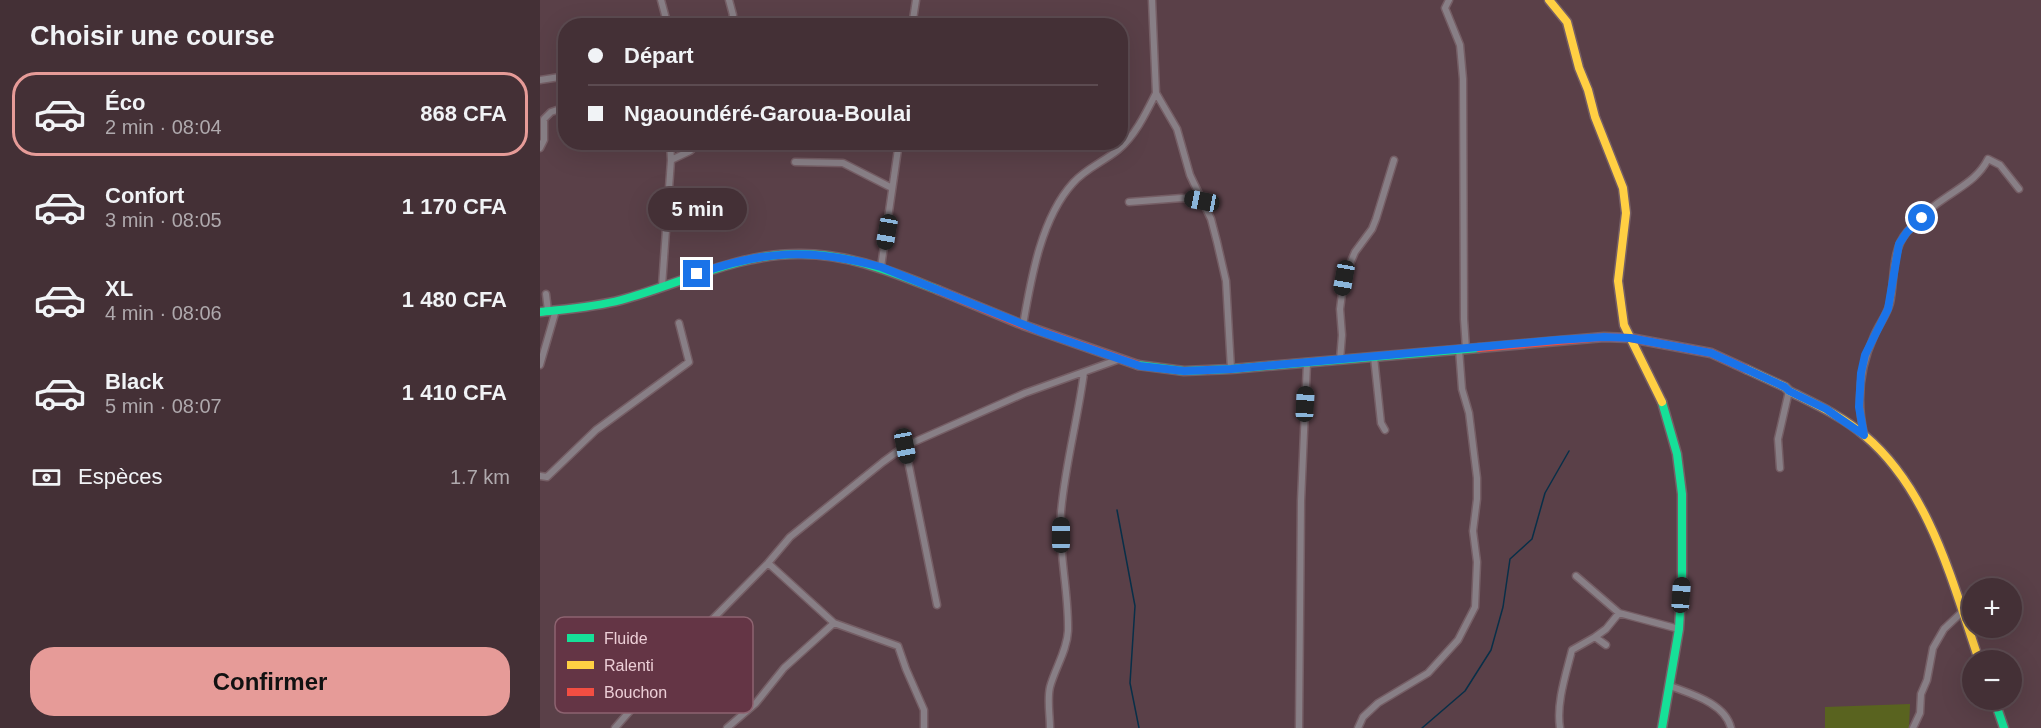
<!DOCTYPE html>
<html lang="fr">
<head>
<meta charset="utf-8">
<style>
  body { margin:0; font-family:Arial,sans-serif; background:#4e3c42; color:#f1f3f6; height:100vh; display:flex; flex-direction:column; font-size:22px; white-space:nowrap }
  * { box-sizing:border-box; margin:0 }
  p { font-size:20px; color:#afa9ad }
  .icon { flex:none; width:33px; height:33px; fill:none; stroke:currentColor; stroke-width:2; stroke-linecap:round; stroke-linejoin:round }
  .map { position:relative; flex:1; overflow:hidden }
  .side { display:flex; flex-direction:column; background:#443036; width:540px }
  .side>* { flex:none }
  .banner { position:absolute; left:18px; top:18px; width:570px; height:132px; border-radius:24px; box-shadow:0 6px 24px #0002,0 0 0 2px #5c4b51; display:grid; align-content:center; height:132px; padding:0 30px; background:#443036 }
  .fabs { position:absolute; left:1422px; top:578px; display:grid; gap:12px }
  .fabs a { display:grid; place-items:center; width:60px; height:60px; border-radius:50%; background:#443036; box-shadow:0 6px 24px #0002,0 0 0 2px #5c4b51; font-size:30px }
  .end { position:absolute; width:27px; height:27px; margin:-14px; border:8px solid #1a73e8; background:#fff; box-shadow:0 0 0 3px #fff }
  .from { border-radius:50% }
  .bubble { position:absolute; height:42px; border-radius:21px; background:#443036; box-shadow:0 6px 24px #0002,0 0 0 2px #5c4b51; font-size:20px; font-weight:600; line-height:42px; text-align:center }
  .car { position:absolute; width:18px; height:36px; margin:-18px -9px; border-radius:8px; box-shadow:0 0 4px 2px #0007; background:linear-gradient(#222 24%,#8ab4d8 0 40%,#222 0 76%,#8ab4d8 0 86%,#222 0) }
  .banner b { display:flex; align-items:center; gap:21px; height:57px; font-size:22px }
  .banner b+b { border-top:2px solid #5c4b51 }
  .banner i { width:15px; height:15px; background:#f1f3f6 }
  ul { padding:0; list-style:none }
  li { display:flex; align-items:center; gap:18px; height:84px; margin:0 12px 9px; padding:0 18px; border:3px solid transparent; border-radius:24px }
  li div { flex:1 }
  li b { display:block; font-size:22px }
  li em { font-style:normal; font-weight:600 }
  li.current { border-color:#e69b98 }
  li>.icon { width:54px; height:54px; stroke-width:1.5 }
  h2 { padding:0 30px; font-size:27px; line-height:72px }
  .pay { display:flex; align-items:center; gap:15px; height:66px; padding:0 30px; font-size:22px }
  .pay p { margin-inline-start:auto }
  .action { display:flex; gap:12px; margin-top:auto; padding:12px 30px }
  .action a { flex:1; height:69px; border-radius:24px; background:#e69b98; color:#111; font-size:24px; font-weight:600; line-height:69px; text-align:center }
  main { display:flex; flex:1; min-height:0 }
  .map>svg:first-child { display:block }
  .pitch { fill:#59631f }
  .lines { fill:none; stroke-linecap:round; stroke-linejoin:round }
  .stream { stroke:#082f48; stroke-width:1.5 }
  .street-casing { stroke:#755e65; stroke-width:9 }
  .fast-casing { stroke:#755e65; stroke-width:11 }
  .slow-casing { stroke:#755e65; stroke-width:11 }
  .jam-casing { stroke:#755e65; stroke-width:11 }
  .street { stroke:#887f86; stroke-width:6 }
  .fast { stroke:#16e098; stroke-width:8 }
  .slow { stroke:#ffcf43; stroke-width:8 }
  .jam { stroke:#f24e42; stroke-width:8 }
  .route { stroke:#1a73e8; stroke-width:8 }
  .key { fill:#643545; stroke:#8d6370; stroke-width:1.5 }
  .key-label { font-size:16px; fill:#ecced6 }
</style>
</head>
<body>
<main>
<section class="side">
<h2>Choisir une course</h2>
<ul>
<li class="current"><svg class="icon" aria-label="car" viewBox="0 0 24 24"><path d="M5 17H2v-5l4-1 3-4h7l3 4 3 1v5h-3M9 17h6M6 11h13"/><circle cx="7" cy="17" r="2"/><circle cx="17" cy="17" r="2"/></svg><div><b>Éco</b><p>2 min · 08:04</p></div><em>868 CFA</em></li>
<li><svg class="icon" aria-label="car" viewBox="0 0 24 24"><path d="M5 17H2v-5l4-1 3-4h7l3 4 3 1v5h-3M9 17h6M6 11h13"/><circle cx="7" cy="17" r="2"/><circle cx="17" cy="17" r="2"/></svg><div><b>Confort</b><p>3 min · 08:05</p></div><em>1 170 CFA</em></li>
<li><svg class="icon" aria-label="car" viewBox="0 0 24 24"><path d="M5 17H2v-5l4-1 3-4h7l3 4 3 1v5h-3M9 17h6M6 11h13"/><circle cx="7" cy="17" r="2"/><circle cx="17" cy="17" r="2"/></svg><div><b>XL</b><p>4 min · 08:06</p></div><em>1 480 CFA</em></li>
<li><svg class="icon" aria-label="car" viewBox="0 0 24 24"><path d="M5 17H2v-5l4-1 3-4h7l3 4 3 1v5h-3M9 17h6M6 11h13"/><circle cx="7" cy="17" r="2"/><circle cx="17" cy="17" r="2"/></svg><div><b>Black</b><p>5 min · 08:07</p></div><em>1 410 CFA</em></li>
</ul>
<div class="pay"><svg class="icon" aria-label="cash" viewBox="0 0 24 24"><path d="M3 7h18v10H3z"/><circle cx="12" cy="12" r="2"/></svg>Espèces<p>1.7 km</p></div>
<div class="action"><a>Confirmer</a></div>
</section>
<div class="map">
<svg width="1501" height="728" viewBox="0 0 1501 728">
  <rect width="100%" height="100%" fill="#5a4048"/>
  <path class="pitch" d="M1370,704L1369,728H1285V707Z"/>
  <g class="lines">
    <path class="stream" d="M577,510L595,606L590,683L599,728
      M882,728L925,691L951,650L963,607L970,559L992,539L1005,493L1029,451"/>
    <defs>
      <path id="street" d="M121,0L128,26
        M189,0L193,15L190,26
        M612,0L616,93
        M909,0L905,8L920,45L923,79L924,319L926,349
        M372,26L376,0
        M0,80L26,76
        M130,142L131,160L150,151L159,142
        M0,148L4,140V119L11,112L26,107
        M255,162L303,163L352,188
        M589,202L642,198L662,201
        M341,267L359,142
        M122,286L131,160
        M6,294L8,311
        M483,325C491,279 501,218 533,183C545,169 563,162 578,150C595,136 606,113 616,93L637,129L650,175L671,219L677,242L686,281L691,369
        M834,357L841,423L845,430
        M800,360L802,335L800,309L804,278L815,252L832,229L836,219L854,160
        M0,365L16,310
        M1324,434C1316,399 1320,367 1334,336C1339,324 1347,315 1350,303C1355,280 1351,250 1367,232C1378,219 1394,205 1408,196C1424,185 1439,177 1448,159L1460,165L1479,189
        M365,446L397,605
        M1240,468L1238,439L1249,391
        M0,476L7,477L56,430L149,362L139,323
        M228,563L294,623L358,646L366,669L384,710V728
        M1036,576L1079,613L1139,629
        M1066,645L1055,637L1066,629L1079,613
        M1130,686C1151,694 1185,703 1191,728
        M75,728L151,641L228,563L250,537L343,462L365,446L485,393L577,360
        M187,728L216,703L244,668L294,623
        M510,728C510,715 507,700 510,687C515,668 527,651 528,631C529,591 518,552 521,512C525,465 538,419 544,372
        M759,728L761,501L767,363
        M818,728L823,717L838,703L888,673L918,640L935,607L937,562L933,531L937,499V478L929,413L922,389L919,349
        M1020,728C1016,703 1026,674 1032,650L1055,637
        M1373,728L1380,713L1381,694L1387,680L1393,648L1404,629L1422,612"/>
      <path id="fast" d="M0,312C27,309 55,307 81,300C141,284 195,254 258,254C308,253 352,272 398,290
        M598,365L644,371L691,369L939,348
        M1454,699L1464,728
        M1122,728L1139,629L1142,577V494L1137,454L1122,402"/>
      <path id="slow" d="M1009,0L1027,22L1039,68L1048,90L1055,117L1083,188L1086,213L1078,281L1084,325L1122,402
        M1206,369L1245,387L1249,391C1275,404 1302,416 1324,435C1390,490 1412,582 1439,660"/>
      <path id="jam" d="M398,290L483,325L598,365
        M939,348L1064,337L1090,338L1171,353L1206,369"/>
    </defs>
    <use href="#street" class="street-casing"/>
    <use href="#fast" class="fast-casing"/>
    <use href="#slow" class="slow-casing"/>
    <use href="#jam" class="jam-casing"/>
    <use href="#street" class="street"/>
    <use href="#fast" class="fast"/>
    <use href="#slow" class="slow"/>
    <use href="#jam" class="jam"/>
  </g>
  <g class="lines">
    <path class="route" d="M157,274C224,250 272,248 341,267L502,332L600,366L644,371L691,369L1017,340L1064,337L1090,338L1171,353L1245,387L1249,391L1286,409L1324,435L1319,407L1321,373L1325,355L1348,309L1359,244L1367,232L1382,218"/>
  </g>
  <rect x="15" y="617" width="198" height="96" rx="9" class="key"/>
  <rect x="27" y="634" width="27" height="8" fill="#16e098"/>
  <rect x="27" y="661" width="27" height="8" fill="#ffcf43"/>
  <rect x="27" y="688" width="27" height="8" fill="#f24e42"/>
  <g class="key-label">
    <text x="64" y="644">Fluide</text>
    <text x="64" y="671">Ralenti</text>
    <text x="64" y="698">Bouchon</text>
  </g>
</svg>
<div class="fabs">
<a>+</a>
<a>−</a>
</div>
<i class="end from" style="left:1382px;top:218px"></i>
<i class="end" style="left:157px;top:274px"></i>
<div class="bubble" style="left:108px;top:188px;width:99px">5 min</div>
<i class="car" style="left:662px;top:201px;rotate:281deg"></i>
<i class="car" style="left:347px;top:232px;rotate:190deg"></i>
<i class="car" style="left:804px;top:278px;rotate:190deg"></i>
<i class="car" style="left:765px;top:404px;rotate:3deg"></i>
<i class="car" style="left:365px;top:446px;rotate:169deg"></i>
<i class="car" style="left:521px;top:535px;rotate:0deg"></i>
<i class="car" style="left:1141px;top:595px;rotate:4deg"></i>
<div class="banner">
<b><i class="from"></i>Départ</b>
<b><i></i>Ngaoundéré-Garoua-Boulai</b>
</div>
</div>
</main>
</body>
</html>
